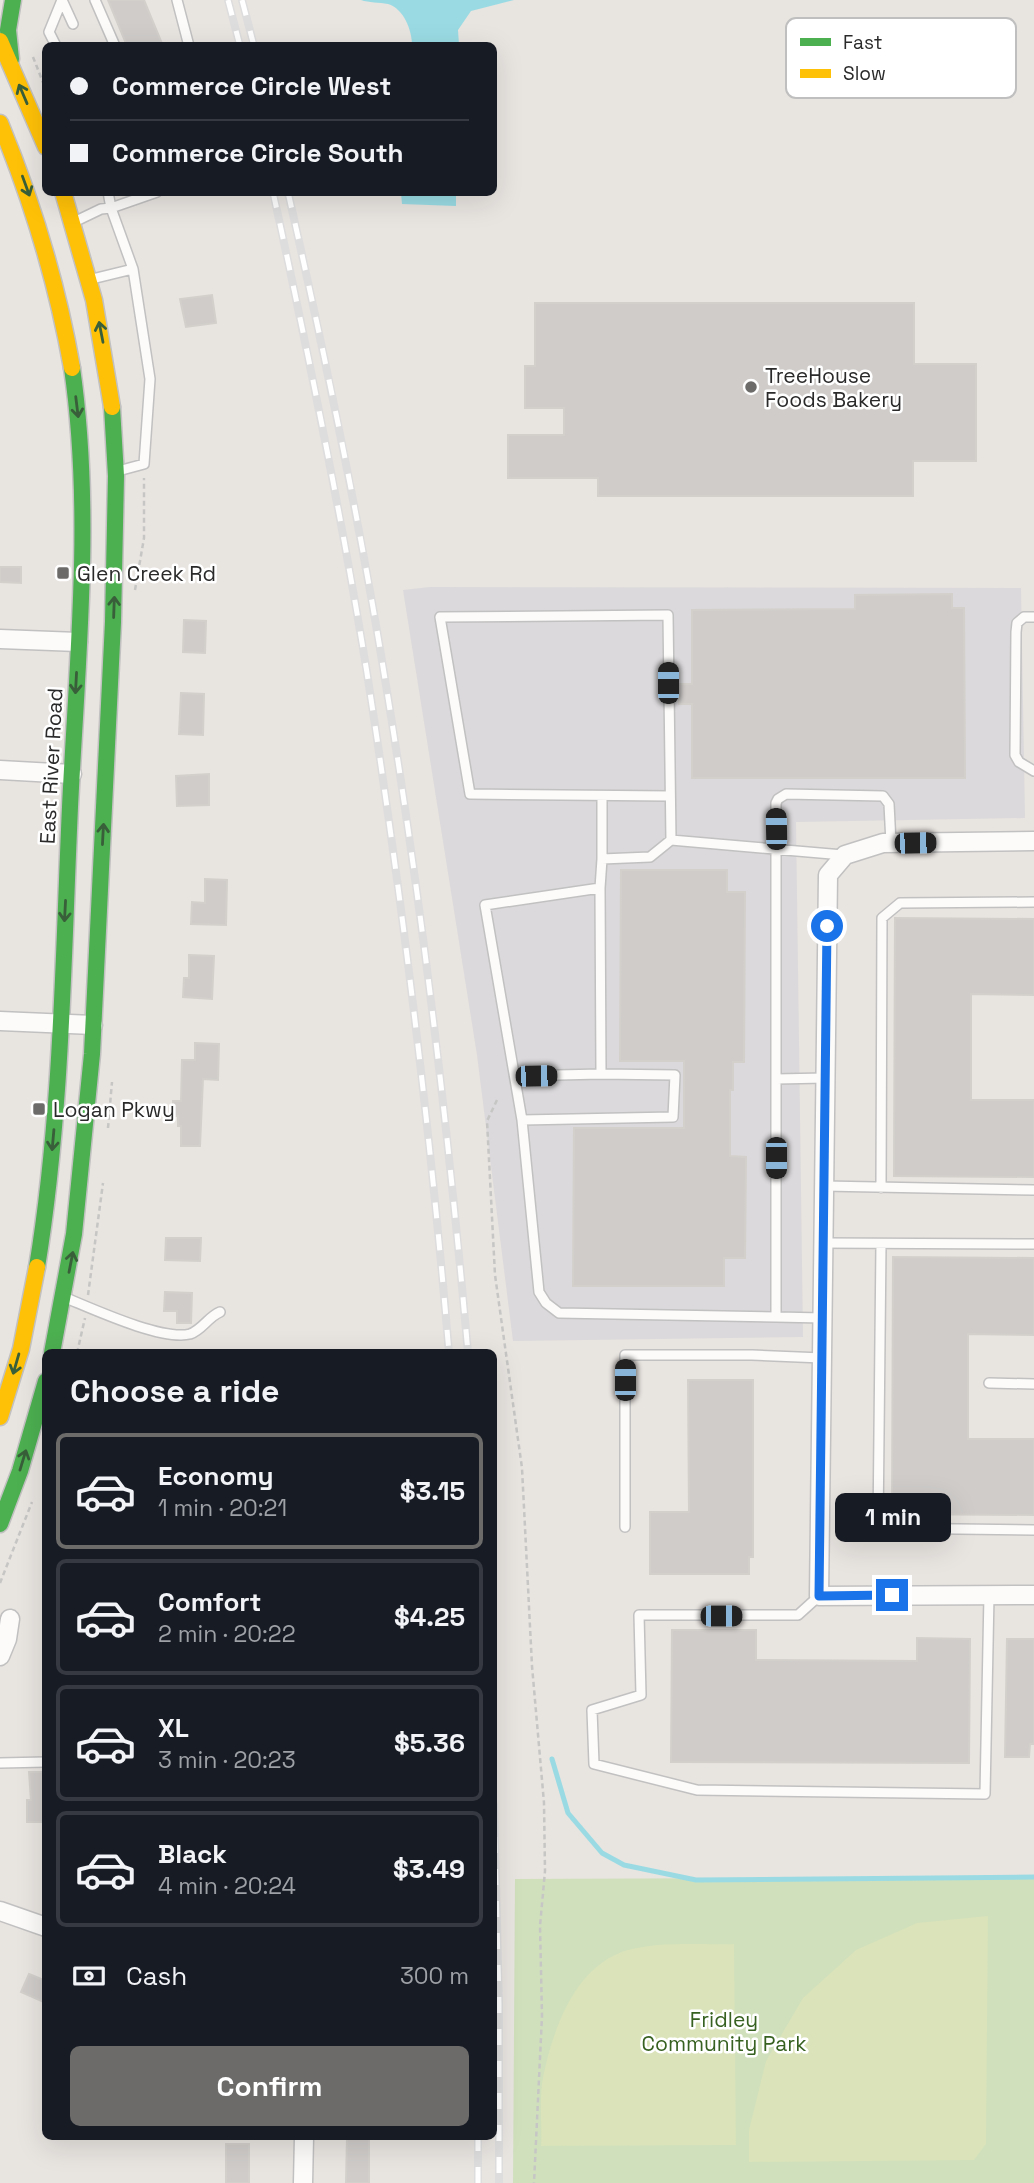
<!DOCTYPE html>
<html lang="en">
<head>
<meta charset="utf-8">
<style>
  body { margin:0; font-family:"Space Grotesk",sans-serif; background:#242831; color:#f1f3f6; height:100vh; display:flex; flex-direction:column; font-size:26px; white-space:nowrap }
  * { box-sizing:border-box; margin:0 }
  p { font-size:23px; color:#9ea1a6 }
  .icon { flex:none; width:38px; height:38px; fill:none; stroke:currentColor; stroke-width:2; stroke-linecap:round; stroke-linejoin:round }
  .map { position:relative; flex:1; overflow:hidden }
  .panel { position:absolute; left:42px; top:1349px; width:455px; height:791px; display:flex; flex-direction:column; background:#171b24; border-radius:10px; box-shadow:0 7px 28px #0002 }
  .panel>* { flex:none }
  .top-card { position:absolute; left:42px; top:42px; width:455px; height:154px; border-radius:10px; box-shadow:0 7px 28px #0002; display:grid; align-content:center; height:154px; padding:0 28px; background:#171b24 }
  .end { position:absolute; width:32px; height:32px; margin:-16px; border:9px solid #1a73e8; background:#fff; box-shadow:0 0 0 4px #fff }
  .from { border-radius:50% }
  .bubble { position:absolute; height:49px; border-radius:10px; background:#171b24; box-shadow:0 7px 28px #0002; font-size:23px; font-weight:700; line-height:49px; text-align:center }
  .car { position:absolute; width:21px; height:42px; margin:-21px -10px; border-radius:9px; box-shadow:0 0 5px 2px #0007; background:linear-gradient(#222 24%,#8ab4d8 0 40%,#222 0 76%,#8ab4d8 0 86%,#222 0) }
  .top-card b { display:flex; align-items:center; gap:24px; height:66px; font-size:26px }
  .top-card b+b { border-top:2px solid #363941 }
  .top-card i { width:18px; height:18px; background:#f1f3f6 }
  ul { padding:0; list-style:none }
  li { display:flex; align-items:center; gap:21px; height:116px; margin:0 14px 10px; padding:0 14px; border:4px solid #363941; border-radius:10px }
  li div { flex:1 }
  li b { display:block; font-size:26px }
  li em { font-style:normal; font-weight:700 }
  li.current { border-color:#6c6b6a }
  li>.icon { width:63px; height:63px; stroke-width:1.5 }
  h2 { padding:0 28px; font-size:32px; line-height:84px }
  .pay { display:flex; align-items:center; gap:18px; height:77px; padding:0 28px; font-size:26px }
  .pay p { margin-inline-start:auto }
  .button { display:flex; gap:14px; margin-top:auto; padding:14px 28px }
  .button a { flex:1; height:80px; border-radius:10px; background:#6c6b6a; color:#fff; font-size:28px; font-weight:700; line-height:80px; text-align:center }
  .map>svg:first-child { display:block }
  .industrial { fill:#dbd9db }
  .green { fill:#d0e0bc }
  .pitch { fill:#dae3ba }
  .water { fill:#9adbe3 }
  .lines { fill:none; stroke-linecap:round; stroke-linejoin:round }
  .stream { stroke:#9adbe3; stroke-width:5 }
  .building { fill:#cfccca; stroke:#d3d0cc; stroke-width:2 }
  .lane-casing { stroke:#c2c1c1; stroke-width:12 }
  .street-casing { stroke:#c2c1c1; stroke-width:21 }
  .fast-casing { stroke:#c2c1c1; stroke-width:19 }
  .slow-casing { stroke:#c2c1c1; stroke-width:19 }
  .path { stroke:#c6c6c5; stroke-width:2.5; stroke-dasharray:5 3.5; stroke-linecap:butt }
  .lane { stroke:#fcfbfa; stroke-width:9 }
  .street { stroke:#fcfbfa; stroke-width:18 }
  .fast { stroke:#4caf50; stroke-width:16 }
  .slow { stroke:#ffc107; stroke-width:16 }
  .rail-casing { stroke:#deddde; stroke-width:8 }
  .rail { stroke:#fff; stroke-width:5; stroke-dasharray:16; stroke-linecap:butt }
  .oneway { stroke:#385f39 }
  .route { stroke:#1a73e8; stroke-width:9 }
  .poi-dot { fill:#6c6b6a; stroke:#fff; stroke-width:2.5 }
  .labels { text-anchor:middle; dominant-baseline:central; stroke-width:5; stroke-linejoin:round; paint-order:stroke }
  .poi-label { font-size:21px; fill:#2a2a2a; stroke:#fff; text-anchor:start }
  .street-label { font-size:21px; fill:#2a2a2a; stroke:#fff }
  .park-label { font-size:21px; fill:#376120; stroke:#fff }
  .key { fill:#fff; stroke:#bfbfbf; stroke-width:2 }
  .key-label { font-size:19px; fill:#2a2a2a }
</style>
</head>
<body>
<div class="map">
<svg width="1034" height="2183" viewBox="0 0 1034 2183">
  <rect width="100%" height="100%" fill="#e8e4e0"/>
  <path class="industrial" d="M430,587L1021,588L1025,818L796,822L803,1337L513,1341L477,1055L403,590Z"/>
  <path class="green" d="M1034,1877V2183H513L515,1879Z"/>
  <path class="pitch" d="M988,1916L986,2144L974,2160L749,2162V2130L766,2061L803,1998L856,1950L917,1923Z
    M734,1944L736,2145L541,2146C542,2124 539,2099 543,2077C553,2029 575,1965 628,1950C661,1941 700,1945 734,1944Z"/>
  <path class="water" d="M361,0H514L471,11L458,30L459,45L412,46C412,30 404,9 388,4C379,2 369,3 361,0Z
    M401,193H456V206L402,204Z"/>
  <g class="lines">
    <path class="stream" d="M552,1759L568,1813L602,1853L624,1865L696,1880L1034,1877"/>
  </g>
  <path class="building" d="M108,0H144L163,46H127Z
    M212,295L216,323L186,327L180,299Z
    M535,303H914V364H976V461H913V496H598V478H508V435H564V408H525V366H535Z
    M0,567H21V583L0,582Z
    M952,594V608H964L965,778H692V704H679L678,684H692V610L855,609V595Z
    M184,620L206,621L205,653L183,652Z
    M181,693L204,694L203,735L179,734Z
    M209,774V805L177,806L176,776Z
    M621,870H727V892H745L744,1062H733V1090H730V1156L746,1157L745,1258H724V1286H573L574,1128H684V1061H620Z
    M205,879L227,880L226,925L191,924L192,902L205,903Z
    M895,918L1034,919V995L971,994V1100H1034V1177L894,1176Z
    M189,955L214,956L212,999L183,997L184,978H189Z
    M195,1043L219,1044L218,1080L203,1079L200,1146H181V1126H178V1116H173V1101H181L182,1060H195Z
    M166,1238H201L200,1261L165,1260Z
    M893,1257L1034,1258V1335L968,1334V1439H1034V1515L892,1514Z
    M165,1292L192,1293L191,1323H177V1311H164Z
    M688,1380H753V1557H749V1574H650V1512H689Z
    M672,1630H756V1660L917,1661V1638L970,1639L969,1763L671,1762Z
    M1007,1639H1034V1744H1030L1029,1757H1005Z
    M29,1772H46V1822H27V1800H31Z
    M29,1974L46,1981V2003L21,1992Z
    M347,2137H369V2183H346Z
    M226,2144H249V2183H226Z"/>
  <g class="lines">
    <defs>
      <path id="lane" d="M62,0L73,24
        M95,0L115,46
        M177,0L189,46
        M56,46L49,32L62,0
        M108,192L111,208L157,192
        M76,221L101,209L111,208L133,269
        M92,279L133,269L150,379L144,464L118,471
        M1034,617H1024L1017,623L1016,632L1015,755L1019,762L1034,771
        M602,796V859
        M669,796L470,794L440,617L668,615L671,840L843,855
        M671,840L650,857L602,859L600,888L485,905L522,1120L539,1292L546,1303L559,1313L776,1317V803L778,799L786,794L883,796L889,804L891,843
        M515,1076L601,1074L600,888
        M776,1079L825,1078
        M522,1120L673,1117L675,1075L601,1074
        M824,1186L1034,1190
        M881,1188L882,918L900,903L1034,902
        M823,1243L1034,1244
        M881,1244L878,1528L1034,1530
        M66,1298C93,1309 162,1341 190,1334C202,1330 208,1317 220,1312
        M776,1317L823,1318
        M989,1383L1034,1384
        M625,1527V1355H752L822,1358
        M819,1596L798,1615H639L641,1695L592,1710L594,1764L697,1790L985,1794L989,1595
        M0,1763L46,1762"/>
      <path id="street" d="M0,639L78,642
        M0,770L72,774
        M1034,841L883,843L845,855L828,875L819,1596L1034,1595
        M0,1021L93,1025
        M0,1656L7,1639L10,1619
        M0,1911L46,1927
        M303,2183L304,2137"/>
      <path id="fast" d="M11,59L8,30L13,0
        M37,1267C62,1115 63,960 70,807C77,661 93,513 72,368
        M52,1353L74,1234L92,1054L113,622L116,476L112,407
        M0,1524L20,1471L46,1381"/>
      <path id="slow" d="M0,41L46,147
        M0,123C33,203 57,283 72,368
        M63,192L94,300L112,407
        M0,1417L21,1349L37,1267"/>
    </defs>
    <use href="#lane" class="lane-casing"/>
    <use href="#street" class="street-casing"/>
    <use href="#fast" class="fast-casing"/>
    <use href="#slow" class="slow-casing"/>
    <path class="path" d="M33,57L46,90
      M135,590L144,538V478
      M497,1100L487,1121L495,1275L522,1468L532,1666L544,1803L545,1871L540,1926L542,2016L534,2183
      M108,1128L112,1082
      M88,1295L103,1183
      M77,1353L85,1318
      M0,1583L32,1502"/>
    <use href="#lane" class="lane"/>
    <use href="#street" class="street"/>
    <use href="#fast" class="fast"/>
    <use href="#slow" class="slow"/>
    <defs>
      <path id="rail" d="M228,0L240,46
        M242,0L254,46
        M273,192C308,352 341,512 367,673C402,898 430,1126 449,1353
        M288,192C324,352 358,512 384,673C421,898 448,1125 468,1353
        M494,1805L499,2003V2183
        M478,2183V2137"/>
    </defs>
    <use href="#rail" class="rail-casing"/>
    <use href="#rail" class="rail"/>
  </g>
  <defs><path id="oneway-shaft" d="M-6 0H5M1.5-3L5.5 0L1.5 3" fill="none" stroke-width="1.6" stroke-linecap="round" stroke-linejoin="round" transform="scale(1.75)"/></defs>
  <g class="oneway">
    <use href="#oneway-shaft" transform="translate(23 94) rotate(-113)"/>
    <use href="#oneway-shaft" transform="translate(26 186) rotate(70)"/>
    <use href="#oneway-shaft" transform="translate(101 332) rotate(-101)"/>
    <use href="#oneway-shaft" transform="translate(77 407) rotate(83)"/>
    <use href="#oneway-shaft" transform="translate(114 607) rotate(-88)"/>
    <use href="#oneway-shaft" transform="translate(76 683) rotate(93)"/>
    <use href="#oneway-shaft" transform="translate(103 834) rotate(-87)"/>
    <use href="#oneway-shaft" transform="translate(65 911) rotate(93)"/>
    <use href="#oneway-shaft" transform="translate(53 1140) rotate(95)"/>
    <use href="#oneway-shaft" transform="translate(71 1262) rotate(-79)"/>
    <use href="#oneway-shaft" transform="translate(16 1364) rotate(106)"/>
    <use href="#oneway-shaft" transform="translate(23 1460) rotate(-73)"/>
  </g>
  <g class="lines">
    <path class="route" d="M827,926L819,1596L892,1595"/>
  </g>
  <g class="poi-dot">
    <circle cx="751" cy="387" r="7"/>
    <rect x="56" y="566" width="14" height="14" rx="3.5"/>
    <rect x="32" y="1102" width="14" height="14" rx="3.5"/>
  </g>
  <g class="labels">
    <g class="poi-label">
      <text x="765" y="375">TreeHouse<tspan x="765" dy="24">Foods Bakery</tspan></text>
      <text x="77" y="573">Glen Creek Rd</text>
      <text x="53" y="1109">Logan Pkwy</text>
    </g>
    <g class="street-label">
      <text transform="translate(51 766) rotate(-87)">East River Road</text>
    </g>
    <g class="park-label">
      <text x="724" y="2019">Fridley<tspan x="724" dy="24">Community Park</tspan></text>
    </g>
  </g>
  <rect x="786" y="18" width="230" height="80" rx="10" class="key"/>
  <rect x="800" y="38" width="31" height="8" fill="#4caf50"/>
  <rect x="800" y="69" width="31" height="9" fill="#ffc107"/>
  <g class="key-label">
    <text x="843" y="49">Fast</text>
    <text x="843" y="80">Slow</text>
  </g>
</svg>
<i class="end from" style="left:827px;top:926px"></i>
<i class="end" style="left:892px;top:1595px"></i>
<div class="bubble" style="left:835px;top:1493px;width:116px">1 min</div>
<i class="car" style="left:668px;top:683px;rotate:0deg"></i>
<i class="car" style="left:776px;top:829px;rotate:359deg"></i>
<i class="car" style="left:915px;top:843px;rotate:89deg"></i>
<i class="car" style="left:536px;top:1076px;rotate:89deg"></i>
<i class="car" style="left:776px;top:1158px;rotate:180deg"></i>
<i class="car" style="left:625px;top:1380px;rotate:0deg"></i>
<i class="car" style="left:721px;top:1616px;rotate:90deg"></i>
<div class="top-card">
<b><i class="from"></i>Commerce Circle West</b>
<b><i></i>Commerce Circle South</b>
</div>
<section class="panel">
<h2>Choose a ride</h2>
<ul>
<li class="current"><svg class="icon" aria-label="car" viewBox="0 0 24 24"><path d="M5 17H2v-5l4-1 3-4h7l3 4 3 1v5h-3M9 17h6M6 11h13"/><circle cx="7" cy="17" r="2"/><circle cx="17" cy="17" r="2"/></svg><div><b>Economy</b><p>1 min · 20:21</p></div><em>$3.15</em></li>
<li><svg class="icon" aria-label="car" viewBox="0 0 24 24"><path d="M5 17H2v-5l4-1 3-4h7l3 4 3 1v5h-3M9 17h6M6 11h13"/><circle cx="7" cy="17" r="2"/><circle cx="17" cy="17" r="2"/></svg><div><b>Comfort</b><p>2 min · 20:22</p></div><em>$4.25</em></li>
<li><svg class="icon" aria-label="car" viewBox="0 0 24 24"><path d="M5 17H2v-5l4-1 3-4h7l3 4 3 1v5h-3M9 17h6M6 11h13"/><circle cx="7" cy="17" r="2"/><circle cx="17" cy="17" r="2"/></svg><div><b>XL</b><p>3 min · 20:23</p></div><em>$5.36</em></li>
<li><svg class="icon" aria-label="car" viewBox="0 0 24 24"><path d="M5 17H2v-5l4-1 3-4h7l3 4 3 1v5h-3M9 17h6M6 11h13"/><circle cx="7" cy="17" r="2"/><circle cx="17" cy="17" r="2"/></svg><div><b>Black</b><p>4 min · 20:24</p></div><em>$3.49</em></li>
</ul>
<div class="pay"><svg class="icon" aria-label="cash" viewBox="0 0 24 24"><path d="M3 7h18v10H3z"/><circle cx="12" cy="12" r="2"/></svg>Cash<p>300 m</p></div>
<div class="button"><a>Confirm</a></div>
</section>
</div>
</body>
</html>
